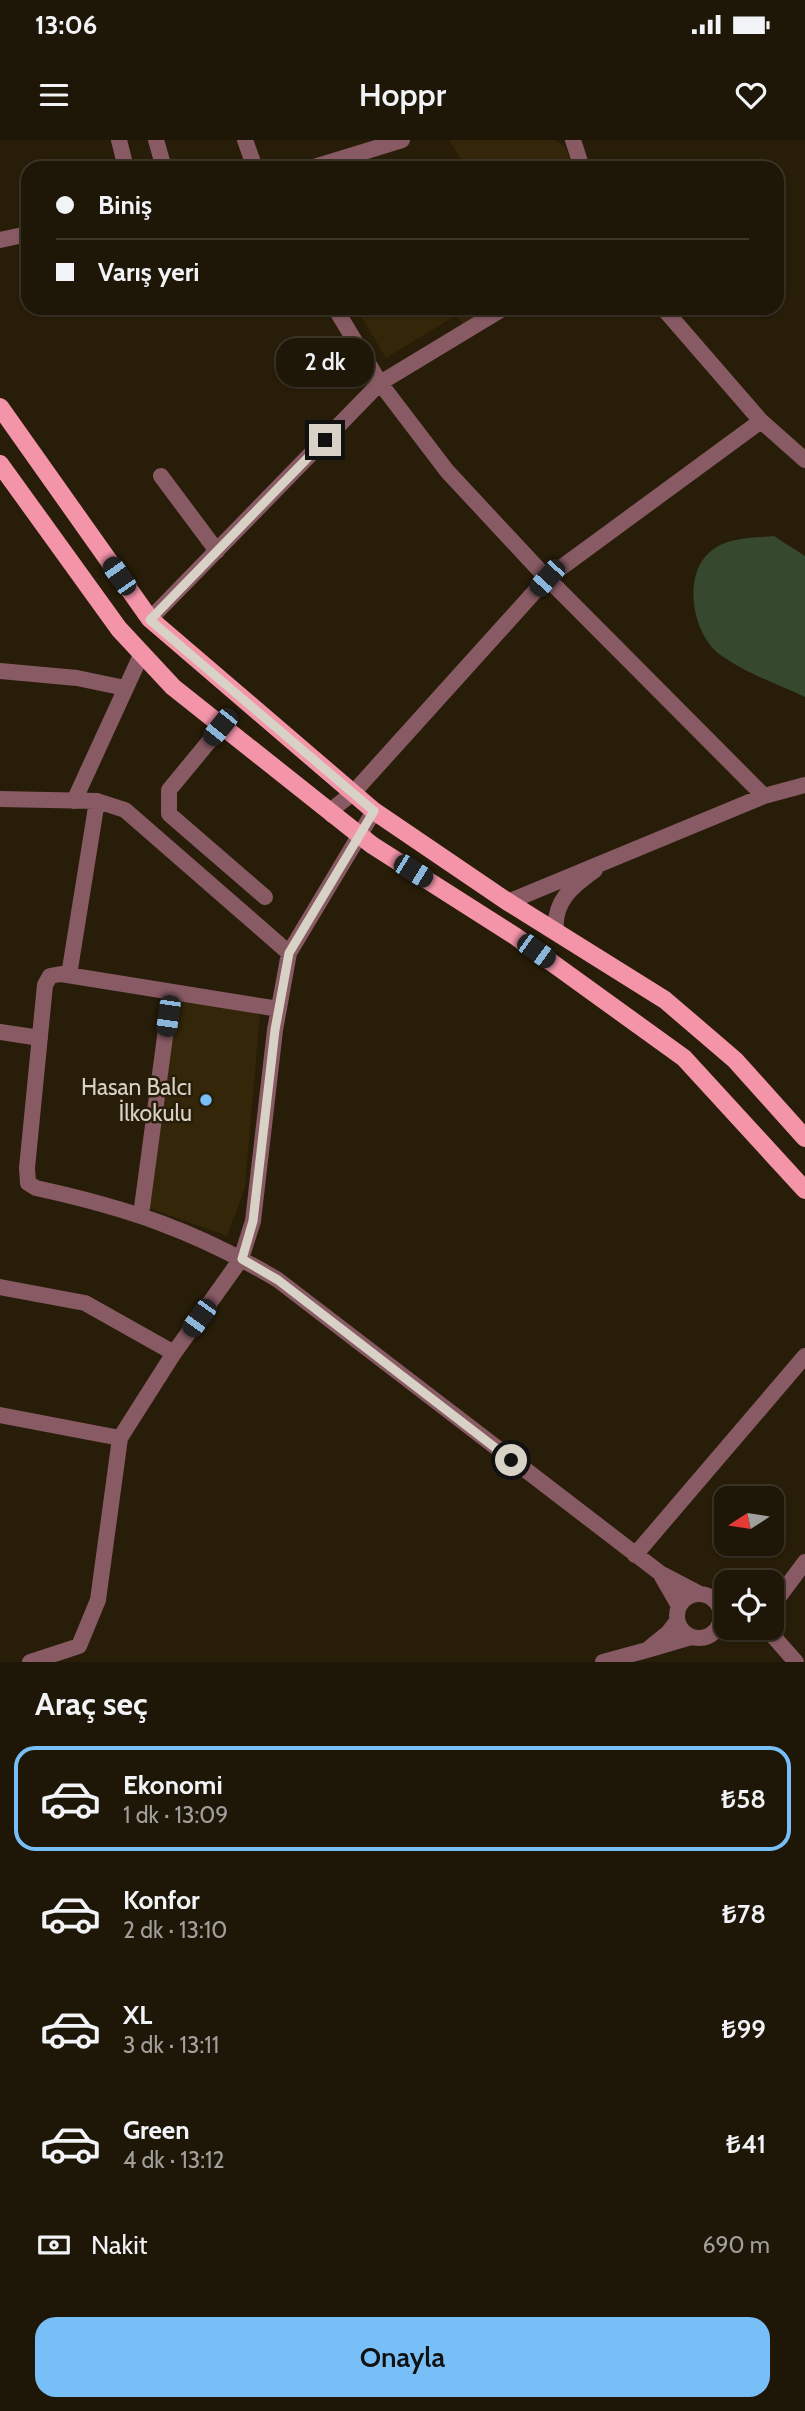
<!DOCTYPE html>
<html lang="tr">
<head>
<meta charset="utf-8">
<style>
  body { margin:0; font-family:Cabin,sans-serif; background:#2b2314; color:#f1f3f6; height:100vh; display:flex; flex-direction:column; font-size:26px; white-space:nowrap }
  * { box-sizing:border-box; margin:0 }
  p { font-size:23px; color:#a19f9b }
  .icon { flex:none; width:38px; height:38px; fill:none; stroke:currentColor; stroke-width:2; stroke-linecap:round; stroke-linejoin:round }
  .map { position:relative; height:1522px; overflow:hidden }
  .details { display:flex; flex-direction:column; background:#1e1606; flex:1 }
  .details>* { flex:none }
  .hud { position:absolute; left:21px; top:21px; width:763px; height:154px; border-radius:21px; box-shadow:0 2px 5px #0004,0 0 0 2px #3c3528; display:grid; align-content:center; height:154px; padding:0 35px; background:#1e1606 }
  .needle { width:46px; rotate:258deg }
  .fabs { position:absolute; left:714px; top:1346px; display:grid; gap:14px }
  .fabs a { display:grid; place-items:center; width:70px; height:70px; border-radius:14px; background:#1e1606; box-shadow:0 2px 5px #0004,0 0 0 2px #3c3528; font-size:35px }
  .end { position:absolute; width:32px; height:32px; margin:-16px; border:9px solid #d8d1c5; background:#111; box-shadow:0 0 0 4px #111 }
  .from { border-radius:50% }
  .bubble { position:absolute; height:49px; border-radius:21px; background:#1e1606; box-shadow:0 2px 5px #0004,0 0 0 2px #3c3528; font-size:23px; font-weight:600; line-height:49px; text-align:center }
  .car { position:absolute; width:21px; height:42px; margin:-21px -10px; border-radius:9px; box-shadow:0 0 5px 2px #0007; background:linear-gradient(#222 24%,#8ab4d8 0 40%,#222 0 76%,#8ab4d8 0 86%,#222 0) }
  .hud b { display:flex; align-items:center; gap:24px; height:66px; font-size:26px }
  .hud b+b { border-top:2px solid #3c3528 }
  .hud i { width:18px; height:18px; background:#f1f3f6 }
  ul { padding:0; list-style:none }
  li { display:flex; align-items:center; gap:21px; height:105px; margin:0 14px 10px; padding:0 21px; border:4px solid transparent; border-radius:21px }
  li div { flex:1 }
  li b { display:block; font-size:26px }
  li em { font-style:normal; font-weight:600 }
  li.on { border-color:#78bff7 }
  li>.icon { width:63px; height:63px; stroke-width:1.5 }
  h2 { padding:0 35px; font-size:32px; line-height:84px }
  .pay { display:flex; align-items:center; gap:18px; height:77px; padding:0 35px; font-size:26px }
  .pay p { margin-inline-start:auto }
  .action { display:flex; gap:14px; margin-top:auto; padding:14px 35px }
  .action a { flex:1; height:80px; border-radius:21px; background:#78bff7; color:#111; font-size:28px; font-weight:600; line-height:80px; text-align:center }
  .status { display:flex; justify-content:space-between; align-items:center; height:49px; padding:0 35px; background:#1e1606; direction:ltr }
  .status svg { height:19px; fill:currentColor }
  header { display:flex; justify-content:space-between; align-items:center; height:91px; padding:0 35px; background:#1e1606; font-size:32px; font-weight:600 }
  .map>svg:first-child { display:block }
  .built { fill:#342609 }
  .park { fill:#36482e }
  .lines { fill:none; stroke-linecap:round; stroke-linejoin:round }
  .minor { stroke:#885a64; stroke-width:16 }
  .major { stroke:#f494a9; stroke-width:18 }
  .route { stroke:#d8d1c5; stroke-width:9 }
  .poi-dot { fill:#78bff7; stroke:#281d08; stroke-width:2.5 }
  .labels { text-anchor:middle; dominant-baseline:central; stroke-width:5; stroke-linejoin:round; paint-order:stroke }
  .poi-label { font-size:23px; fill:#d8d1c5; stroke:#281d08; text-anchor:end }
</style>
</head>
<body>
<div class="status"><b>13:06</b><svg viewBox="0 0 49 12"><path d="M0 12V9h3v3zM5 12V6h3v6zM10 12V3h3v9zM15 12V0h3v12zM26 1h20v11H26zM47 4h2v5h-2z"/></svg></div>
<header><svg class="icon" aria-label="menu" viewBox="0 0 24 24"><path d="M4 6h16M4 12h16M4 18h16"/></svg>Hoppr<svg class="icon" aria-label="heart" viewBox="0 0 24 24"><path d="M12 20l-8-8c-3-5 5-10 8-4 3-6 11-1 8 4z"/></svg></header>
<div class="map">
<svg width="805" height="1522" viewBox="0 0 805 1522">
  <rect width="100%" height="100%" fill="#281d08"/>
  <path class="built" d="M449,0H555L566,8L572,28H466Z
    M356,168H482L484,171L465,185L455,176L386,218Z
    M175,860L260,872L245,1048L227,1096L143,1066Z"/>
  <path class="park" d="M774,396L805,416V557C776,543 744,533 718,513C692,492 682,434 711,411C728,397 753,398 774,396Z"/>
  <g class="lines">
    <path class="minor" d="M119,0L126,28
      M156,0L164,28
      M245,0L255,28
      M573,0L582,28
      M311,28L402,0
      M0,100L28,94
      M335,168L380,243L447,331L542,433L764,656
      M761,281L805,320
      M161,336L217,411
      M150,479L380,243L504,168
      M0,531L77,538L125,548
      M221,587L169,650V674L265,757
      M0,659L97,661L125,670L289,813
      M74,661L142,513
      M332,675L335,667L353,653L547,438L761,281L663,168
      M508,762L764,656L805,645
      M556,792C553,762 571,747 595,730
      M69,835L97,661
      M279,869L61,834L50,836L45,845L27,1028L28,1043L36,1048C128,1068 196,1091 278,1140L660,1433
      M0,892L40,898
      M141,1075L171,852
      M0,1147L85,1163L174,1213
      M0,1275L120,1298
      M635,1415L805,1216
      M677 1476a22 22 0 1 1 44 0a22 22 0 1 1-44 0Z
      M679,1466L660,1433L700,1454
      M772,1466L805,1422
      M677,1481L668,1493L647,1510L691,1497
      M766,1488L796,1522
      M30,1522L79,1506L98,1460L120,1298L174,1213L241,1119L253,1081L275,890L289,813L374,671
      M603,1522L647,1510"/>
    <path class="major" d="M0,267L150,479L374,671L508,762L665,860L735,920L805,998
      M0,324L119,489L173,547L372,705L515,796L684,918L805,1050"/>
  </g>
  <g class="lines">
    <path class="route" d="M325,300L150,480L374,671L289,813L275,890L253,1081L242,1119L278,1140L511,1320"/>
  </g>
  <circle class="poi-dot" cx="206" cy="960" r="7"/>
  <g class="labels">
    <g class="poi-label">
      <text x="192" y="947">Hasan Balcı<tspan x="192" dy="26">İlkokulu</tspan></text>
    </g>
  </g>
</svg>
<div class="fabs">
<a><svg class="needle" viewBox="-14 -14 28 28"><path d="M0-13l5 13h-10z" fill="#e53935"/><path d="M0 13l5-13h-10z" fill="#a19f9b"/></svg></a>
<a><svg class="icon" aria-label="locate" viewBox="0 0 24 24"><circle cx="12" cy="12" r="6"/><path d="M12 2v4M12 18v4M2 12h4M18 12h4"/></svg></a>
</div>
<i class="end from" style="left:511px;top:1320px"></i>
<i class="end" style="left:325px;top:300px"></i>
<div class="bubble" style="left:276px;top:198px;width:98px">2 dk</div>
<i class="car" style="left:119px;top:436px;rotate:325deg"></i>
<i class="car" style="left:547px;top:438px;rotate:222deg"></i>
<i class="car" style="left:220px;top:587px;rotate:219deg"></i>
<i class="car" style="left:413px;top:731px;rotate:122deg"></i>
<i class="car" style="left:536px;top:811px;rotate:126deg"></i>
<i class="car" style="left:168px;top:876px;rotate:188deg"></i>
<i class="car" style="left:199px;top:1178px;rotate:216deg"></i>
<div class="hud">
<b><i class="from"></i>Biniş</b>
<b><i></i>Varış yeri</b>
</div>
</div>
<section class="details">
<h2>Araç seç</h2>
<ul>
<li class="on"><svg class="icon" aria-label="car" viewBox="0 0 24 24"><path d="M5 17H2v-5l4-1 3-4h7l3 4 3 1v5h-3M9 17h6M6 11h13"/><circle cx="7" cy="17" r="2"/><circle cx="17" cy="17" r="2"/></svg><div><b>Ekonomi</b><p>1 dk · 13:09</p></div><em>₺58</em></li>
<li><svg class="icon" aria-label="car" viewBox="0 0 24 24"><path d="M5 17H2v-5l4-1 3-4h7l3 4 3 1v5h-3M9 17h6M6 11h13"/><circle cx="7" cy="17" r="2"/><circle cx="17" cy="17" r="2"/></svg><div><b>Konfor</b><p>2 dk · 13:10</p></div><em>₺78</em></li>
<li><svg class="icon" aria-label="car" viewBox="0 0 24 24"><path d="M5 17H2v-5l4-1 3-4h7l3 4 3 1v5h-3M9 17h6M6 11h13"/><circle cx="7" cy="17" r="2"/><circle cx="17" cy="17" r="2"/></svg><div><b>XL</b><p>3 dk · 13:11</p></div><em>₺99</em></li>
<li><svg class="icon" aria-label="car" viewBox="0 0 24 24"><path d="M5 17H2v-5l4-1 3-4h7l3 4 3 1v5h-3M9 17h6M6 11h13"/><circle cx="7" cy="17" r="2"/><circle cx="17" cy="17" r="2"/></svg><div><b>Green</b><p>4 dk · 13:12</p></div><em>₺41</em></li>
</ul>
<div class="pay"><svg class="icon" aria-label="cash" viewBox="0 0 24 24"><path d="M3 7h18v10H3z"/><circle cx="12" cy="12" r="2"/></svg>Nakit<p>690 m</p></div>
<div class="action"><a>Onayla</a></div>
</section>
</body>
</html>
